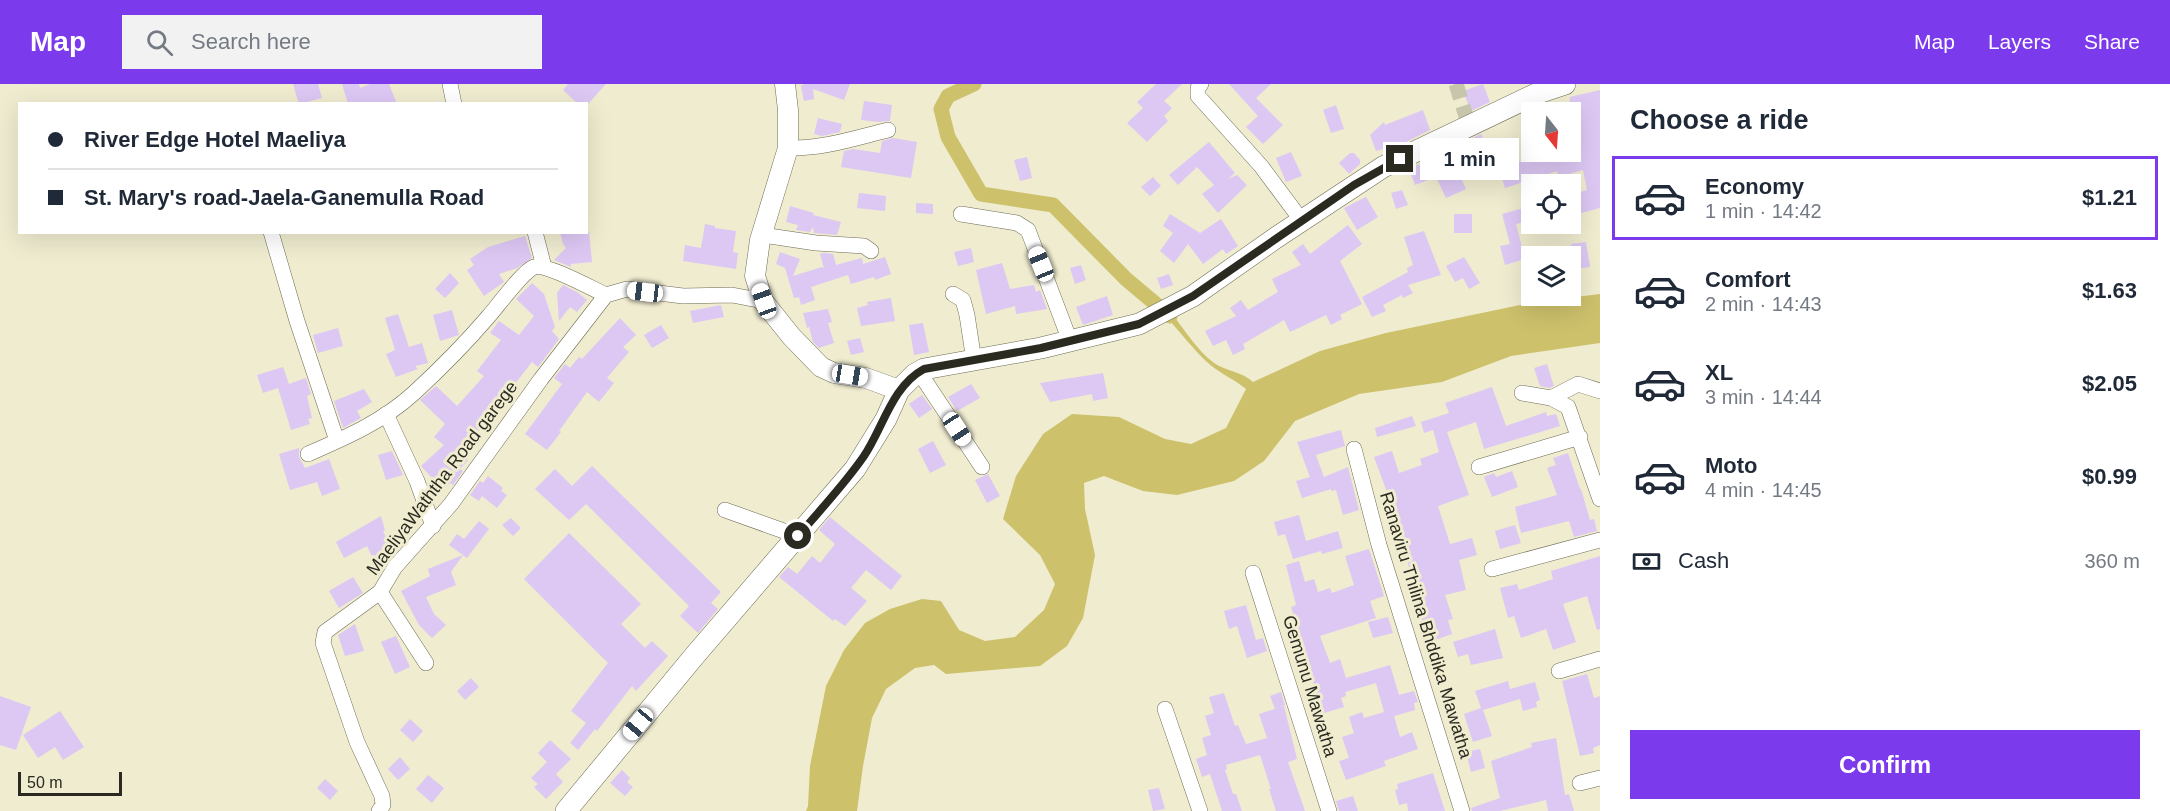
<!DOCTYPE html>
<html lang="en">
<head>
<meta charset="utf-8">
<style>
  body { margin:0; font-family:Arial,sans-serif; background:#f2f2f3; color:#1f2937; height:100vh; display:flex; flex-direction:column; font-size:22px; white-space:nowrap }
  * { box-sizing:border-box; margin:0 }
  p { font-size:20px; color:#747a83 }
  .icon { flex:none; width:33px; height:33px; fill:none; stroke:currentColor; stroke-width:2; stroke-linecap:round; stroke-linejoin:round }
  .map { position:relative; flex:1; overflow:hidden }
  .sheet { display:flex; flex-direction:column; background:#fff; width:570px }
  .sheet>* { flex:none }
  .top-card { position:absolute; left:18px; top:18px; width:570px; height:132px; border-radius:0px; box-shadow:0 6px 24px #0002; display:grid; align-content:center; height:132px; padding:0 30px; background:#fff }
  .needle { width:39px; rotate:163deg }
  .buttons { position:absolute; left:1521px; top:18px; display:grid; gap:12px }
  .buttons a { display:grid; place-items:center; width:60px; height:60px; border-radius:0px; background:#fff; box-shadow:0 6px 24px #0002; font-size:30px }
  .scale { position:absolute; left:18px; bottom:15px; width:104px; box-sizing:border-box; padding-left:6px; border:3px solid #2b2a20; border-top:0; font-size:16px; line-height:21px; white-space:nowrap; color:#2b2a20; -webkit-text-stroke:4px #efecd0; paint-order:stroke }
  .end { position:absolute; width:27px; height:27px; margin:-14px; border:8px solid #2b2a20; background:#fff; box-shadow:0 0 0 3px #fff }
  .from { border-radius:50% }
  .bubble { position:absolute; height:42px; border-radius:0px; background:#fff; box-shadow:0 6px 24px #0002; font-size:20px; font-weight:800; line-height:42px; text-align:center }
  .car { position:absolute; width:18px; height:36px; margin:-18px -9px; border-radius:8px; box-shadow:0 0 4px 2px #0007; background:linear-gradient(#fff 24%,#345 0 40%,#fff 0 76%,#345 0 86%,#fff 0) }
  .top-card b { display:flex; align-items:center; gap:21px; height:57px; font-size:22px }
  .top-card b+b { border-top:2px solid #e0e1e3 }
  .top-card i { width:15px; height:15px; background:#1f2937 }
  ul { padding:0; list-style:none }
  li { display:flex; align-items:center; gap:18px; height:84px; margin:0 12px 9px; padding:0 18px; border:3px solid transparent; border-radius:0px }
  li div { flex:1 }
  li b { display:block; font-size:22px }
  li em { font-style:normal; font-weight:800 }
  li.selected { border-color:#7c3aed }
  li>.icon { width:54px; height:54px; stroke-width:1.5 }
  h2 { padding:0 30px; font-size:27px; line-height:72px }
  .pay { display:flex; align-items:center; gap:15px; height:66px; padding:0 30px; font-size:22px }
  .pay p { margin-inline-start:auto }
  .action { display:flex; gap:12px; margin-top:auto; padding:12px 30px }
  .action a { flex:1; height:69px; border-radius:0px; background:#7c3aed; color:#fff; font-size:24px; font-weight:800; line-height:69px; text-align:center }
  header { display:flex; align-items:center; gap:36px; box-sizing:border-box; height:84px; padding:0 30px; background:#7c3aed; color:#fff }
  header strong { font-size:28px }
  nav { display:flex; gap:33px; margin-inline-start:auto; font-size:21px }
  .search { width:420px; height:54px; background:#f2f2f3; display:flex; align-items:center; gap:15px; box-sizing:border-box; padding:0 21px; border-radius:0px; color:#747a83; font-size:22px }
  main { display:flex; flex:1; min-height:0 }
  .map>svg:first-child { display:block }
  .water { fill:#cdc16c }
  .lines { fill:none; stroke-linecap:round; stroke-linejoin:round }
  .canal { stroke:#cdc16c; stroke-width:15 }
  .building { fill:#ddc8f4 }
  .minor-tunnel { stroke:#c8c5ad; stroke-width:15; stroke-dasharray:15 8; stroke-linecap:butt }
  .minor-casing { stroke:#6d6a52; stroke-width:16 }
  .tertiary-casing { stroke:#6d6a52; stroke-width:21 }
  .secondary-casing { stroke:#6d6a52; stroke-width:22 }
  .minor { stroke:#fff; stroke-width:15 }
  .tertiary { stroke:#fff; stroke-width:20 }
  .secondary { stroke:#fff; stroke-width:21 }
  .route { stroke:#2b2a20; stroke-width:8 }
  .labels { text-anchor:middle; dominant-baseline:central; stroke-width:6; stroke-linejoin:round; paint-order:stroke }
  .street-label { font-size:18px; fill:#2b2a20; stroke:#efecd0 }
</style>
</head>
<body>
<header>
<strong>Map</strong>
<div class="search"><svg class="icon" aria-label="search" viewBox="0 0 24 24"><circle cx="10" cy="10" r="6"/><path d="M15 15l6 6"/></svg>Search here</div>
<nav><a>Map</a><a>Layers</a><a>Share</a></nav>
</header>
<main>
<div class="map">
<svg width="1600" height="727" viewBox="0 0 1600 727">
  <rect width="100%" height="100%" fill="#efecd0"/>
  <path class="water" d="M1600,210V259L1511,272L1442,298L1359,310L1295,337L1264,377L1234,397L1177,411L1143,407L1104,392L1084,399L1085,425L1095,471L1083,534L1067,562L1040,582L946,590L934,581L915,584L886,605L872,634L863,682L857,727H806L808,722L810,682L826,602L844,566L865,539L890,525L922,515L941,517L959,546L985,557L1015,553L1044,526L1055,500L1040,471L1003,435L1016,392L1043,350L1072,330L1119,333L1165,355L1191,360L1226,344L1246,305C1234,295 1219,289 1207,278C1193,265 1181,249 1168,235L1173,231C1185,247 1198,267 1214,279C1226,287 1243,288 1253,298L1320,267L1386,249L1535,218Z"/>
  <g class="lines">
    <path class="canal" d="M974,0L948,12L941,25L948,53L981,110L1053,121L1126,195L1170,232"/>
  </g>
  <path class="building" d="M293,0H318L322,14L299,20Z
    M342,0H359L360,4L370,0H389L397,20H348Z
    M568,0H606L588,20H578L563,6Z
    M804,0H850L844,16L813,5L814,15L804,17L801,2Z
    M1156,0H1182L1164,17L1172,24L1164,32L1168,37L1147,58L1127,39L1143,24L1137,18Z
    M1229,0H1271L1256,14L1283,41L1263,60L1246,43L1258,32Z
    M1483,0L1490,18L1471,27L1463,7Z
    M1600,6V124L1570,132V111L1587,106L1583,86L1559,93L1557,87L1505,104L1496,75L1510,71L1511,75L1517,73L1519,78L1559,68H1570V13Z
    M864,17L892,21L890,37L879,38L861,36Z
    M1336,21L1344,45L1331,49L1323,26Z
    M1423,26L1430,46L1404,59L1376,67L1370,51L1384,38L1385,41Z
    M818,34L842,40L840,48L822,52L814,50Z
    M1481,50L1486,61L1465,70L1460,60Z
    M893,54L917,58L911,94L841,83L844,67L853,65L880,69L882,57Z
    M1209,58L1235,89L1228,95L1237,91L1247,101L1218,129L1202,110L1214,101L1197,83L1178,101L1169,91Z
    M1291,68L1302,92L1286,98L1276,74Z
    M1350,69H1354L1360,76V80L1349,90L1339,79Z
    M1027,73L1032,94L1020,97L1014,76Z
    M1451,73L1466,105L1446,114L1436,93L1415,101L1409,85L1419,80L1421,86Z
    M1153,93L1161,102L1150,112L1141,103Z
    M1402,106L1408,121L1396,125L1391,109Z
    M859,109L886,112L885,127L857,124Z
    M1366,113L1378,133L1357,146L1344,124Z
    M916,119L933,120V130L916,129Z
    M790,122L814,129L813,131L841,138L837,151L814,149L813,143L810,148L796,146L798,141L786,138Z
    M1532,122V136L1516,140L1525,175L1505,181L1500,162L1510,160L1502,130Z
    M1170,130L1200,149L1221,135L1238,162L1226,170L1223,165L1203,180L1188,160L1174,179L1160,167L1173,149L1163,142Z
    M1454,130H1472V149H1454Z
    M705,140L715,142V144L736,147L733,168L738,169L736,185L683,177L685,161L701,164Z
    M1348,141L1362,160L1340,177L1362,220L1340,231L1342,235L1331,241L1326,231L1290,248L1284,236L1243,260L1245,265L1233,271L1226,256L1213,262L1205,247L1236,232L1230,224L1241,216L1248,226L1278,208L1272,195L1301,181L1292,168L1303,160L1310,170Z
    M1424,147L1441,191L1408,201L1413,209L1403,214L1402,211L1383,221L1386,227L1372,233L1362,213L1408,188L1407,184L1413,181L1404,153Z
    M560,148H589L592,178L571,180V183L554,176L566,164L563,160Z
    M525,152L532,174L517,184L499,190L504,198L484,212L467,186L474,181L470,175L488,163Z
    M1586,158L1590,183L1575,185L1571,160Z
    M971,164L974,178L958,182L954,168Z
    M780,168L800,175L793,192L822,183L824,184L820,170L824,169L833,170L836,181L862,174L863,180L885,173L891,190L875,196L874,193L851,200L848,191L811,203L815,216L801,221L799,213L794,214L785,184L776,180Z
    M1464,173L1480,199L1469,205L1463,194L1455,198L1446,182Z
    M1002,179L1010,205L1034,201L1036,208L1040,206L1047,225L1016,230L1015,222L986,230L976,186Z
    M1081,181L1086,196L1075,200L1070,184Z
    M450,189L459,199L445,214L435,205Z
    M1169,190L1173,201L1161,205L1157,194Z
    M532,199L544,210L555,243L552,247L559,255L538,283L532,278L497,323L501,327L488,341L486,340L457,367L468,376L460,385L463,387L453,401L450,399L443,406L421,382L444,361L434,353L445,340L420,316L436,302L457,322L484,292L477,287L501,256L490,249L499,237L519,251L534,232L516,215Z
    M563,201L577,208L587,216L577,228L570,223L559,237L557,209Z
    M1107,212L1113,231L1083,241L1076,223Z
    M891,214L895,237L861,242L857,224L868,221L867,218Z
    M721,221L724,233L693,239L690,227Z
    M828,225L832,238L828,239L834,259L819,264L813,258L809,243L807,244L803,229Z
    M452,226L459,251L440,257L433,231Z
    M398,230L409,263L422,259L428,279L415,282L418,285L396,293L386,270L395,266L385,234Z
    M620,234L636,251L623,263L629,268L607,294L614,299L599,318L587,308L559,347L561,348L547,366L525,350L562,300L554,294L565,280L570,284L579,273L582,275Z
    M923,239L929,268L914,271L909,241Z
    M661,241L669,254L652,264L644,251Z
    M338,244L343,262L318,269L313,251Z
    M860,254L864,268L851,271L847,257Z
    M1547,280L1554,302L1549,304L1540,302L1534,284Z
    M283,283L289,300L306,294L311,310L307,312L312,334L308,335L310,340L291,346L278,304L263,309L257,291Z
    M1103,289L1108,314L1093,317L1092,310L1050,318L1040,299Z
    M971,300L980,314L957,327L948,313Z
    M1492,303L1506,342L1546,328L1547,332L1556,330L1560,342L1484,365L1476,338L1447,348L1469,411L1438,422L1450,460L1472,454L1477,471L1459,476L1466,506L1445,511L1453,535L1448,536L1452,550L1429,558L1420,531L1422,530L1407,476L1398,479L1391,451L1396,450L1387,420L1391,419L1374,373L1392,367L1399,389L1422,381L1420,375L1439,368L1433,346L1424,349L1421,338L1449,329L1445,319Z
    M364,305L372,318L357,327L361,334L343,344L334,317Z
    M922,311L932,325L919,334L909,320Z
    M1412,332L1416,342L1377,353L1375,344Z
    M1341,346L1345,362L1316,371L1324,393L1348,383L1359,426L1343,431L1336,406L1331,407V405L1302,414L1296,397L1310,393L1297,358Z
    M933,357L946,381L930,389L918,365Z
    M299,364V373L305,384L329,375L340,405L322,412L317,398L290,406L279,370Z
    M392,367L403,391L386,396L378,371Z
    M1568,369L1580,405H1581L1590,436L1594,435L1597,447L1574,453L1569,437L1521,449L1515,423L1557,411L1547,384L1556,381L1553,374Z
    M592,382L721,508L711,519L718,525L698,549L680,532L689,522L586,420L569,436L535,405L555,385L572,402Z
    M1512,387L1518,403L1492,413L1484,393L1494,389L1496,393Z
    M988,390L1000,412L987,419L975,396Z
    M488,392L503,404L501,407L507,411L497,424L482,412L479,417L470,411L480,397L483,399Z
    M1299,431L1306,457L1338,447L1343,464L1322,470L1321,467L1293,475L1285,450L1278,452L1274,438Z
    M381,432L385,446L383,447L394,470L384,483L378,485L367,462L344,474L336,458Z
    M830,433L902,492L891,506L866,486L851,504L867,517L845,542L835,535L833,537L779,493L788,483L797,490L812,472L820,479L835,460L819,446Z
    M511,434L521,444L513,452L502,441Z
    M479,437L489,445L467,474L463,471L451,488L456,501L426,513L434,530L446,541L432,554L419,541L401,507L430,492L428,485L463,471L449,461L457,450L464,455Z
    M1515,441L1521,459L1500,465L1495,447Z
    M569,449L641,520L621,540L645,564L652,557L668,572L636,607L632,602L597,647L595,645L578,666L570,659L586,639L571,627L608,579L524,495Z
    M1369,465L1384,512L1370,517L1376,534L1320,552L1330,579L1340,575L1346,594L1390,581L1399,611L1414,607L1418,618L1414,619L1415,626L1394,632L1400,653L1412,648L1418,665L1384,677L1386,682L1346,696L1339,677L1349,674L1342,653L1354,649L1349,633L1362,628L1364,634L1384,628L1376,599L1345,608L1346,612L1341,614L1344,623L1321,630L1308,578L1305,579L1295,551L1299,549L1291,523L1296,521L1286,481L1299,477L1305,498L1314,495L1318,508L1330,504L1332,509L1354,501L1345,472Z
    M1600,472V545L1597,546L1587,512L1563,520L1576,558L1553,566L1546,545L1521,554L1514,532L1508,534L1500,504L1517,500L1519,506L1553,495L1551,487Z
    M353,493L363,509L339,524L329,507Z
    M1246,521L1256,556L1263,554L1267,567L1247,574L1237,542L1229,545L1224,527Z
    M1388,533L1393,549L1373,554L1368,538Z
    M355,540L364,567L345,572L338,551Z
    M1495,545L1503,574L1471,581L1468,570L1458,573L1453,558Z
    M396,552L410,583L395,590L381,558Z
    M1587,590L1594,614L1600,612V661L1593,664L1594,669L1580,672L1562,597Z
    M471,594L479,603L465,616L457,607Z
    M1508,597L1510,605L1535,598L1540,616L1536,618L1537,623L1523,627L1520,615L1483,626L1492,652L1473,658L1464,630L1481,624L1475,607Z
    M1281,608L1285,621L1275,625L1270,612Z
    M1224,609L1235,642L1238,641L1246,660L1267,654L1259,630L1284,622L1297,675L1288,678L1305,727H1276L1269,705H1271L1260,671L1226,681L1227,685L1225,686L1233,710H1236L1242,727H1222L1210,690L1202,693L1196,675L1207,671L1202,654L1211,651L1205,632L1214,629L1209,613Z
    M0,612L31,623L16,666L0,661Z
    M60,627L84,663L63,676L55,663L38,674L23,651Z
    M410,635L423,647L413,658L400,646Z
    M1556,654L1565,711L1569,710L1574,727H1548L1546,716L1500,727H1472L1471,724L1500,714L1491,677L1532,663L1531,659Z
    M550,656L571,675L556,690L563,698L546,715L534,703L538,700L531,694L547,678L538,669Z
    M1480,665L1485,684L1471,688L1466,668Z
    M400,673L410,685L398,696L388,685Z
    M622,686L630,694L627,698L633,703L625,712L610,699Z
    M1433,689L1445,727H1408L1407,719L1399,721L1395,706L1398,705L1397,700Z
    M428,691L444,704L432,719L416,705Z
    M325,695L338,707L330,716L317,704Z
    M1159,704L1165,725L1153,727L1148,706Z
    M1353,712L1358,727H1339L1336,717Z"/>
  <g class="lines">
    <path class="minor-tunnel" d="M1456,0L1469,42"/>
    <defs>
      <path id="minor" d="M450,0L454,20
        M1201,0L1198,4V12L1261,82L1302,137
        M788,64C822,65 855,54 888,46
        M961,130L1017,139L1028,146L1070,257
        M271,148L297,237L337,357
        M535,148L544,183
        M762,151L816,159L864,162L871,167
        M953,210L963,216L967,231L974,277
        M919,288L982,383
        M1522,309L1551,314L1568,323L1600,415
        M1551,314L1578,300L1600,307
        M386,330L417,397L433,442
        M1354,365L1379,461L1462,727
        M308,370C347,353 382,338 414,309C440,285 465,260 488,233C498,222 522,188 534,183C546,179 593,205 606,211L627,205L683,212L732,211L763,217
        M1479,383L1580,353
        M725,426L798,452
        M1492,485L1600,456
        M1253,489L1329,727
        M380,508L426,579
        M1559,587L1600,575
        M1165,625L1200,727
        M1580,699L1600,694
        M379,727L383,721L382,712L357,658L323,559L325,548L380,508L395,483L451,420L541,295L606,211"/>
      <path id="tertiary" d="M785,0L788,26V64L760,156L755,192L763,217L791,252L821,283L834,289L866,294L899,306"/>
      <path id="secondary" d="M566,727L696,570L855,385L886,335L899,306L915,290L924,285L1041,264L1139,240L1193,212L1277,153L1383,83L1538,9L1565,0"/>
    </defs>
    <use href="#minor" class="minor-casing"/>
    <use href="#tertiary" class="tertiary-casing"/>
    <use href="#secondary" class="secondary-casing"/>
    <use href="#minor" class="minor"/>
    <use href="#tertiary" class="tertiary"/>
    <use href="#secondary" class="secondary"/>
  </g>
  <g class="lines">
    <path class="route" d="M798,452C820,426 844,401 864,372C883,344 892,302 924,285L1041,264L1139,240L1193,212L1354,101L1400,75"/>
  </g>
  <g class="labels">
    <g class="street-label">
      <text transform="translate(442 394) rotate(-53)">MaeliyaWaththa Road garege</text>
      <text transform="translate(1426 541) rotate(73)">Ranaviru Thilina Bhddika Mawatha</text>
      <text transform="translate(1310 602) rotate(73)">Gemunu Mawatha</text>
    </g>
  </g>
</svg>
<div class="buttons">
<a><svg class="needle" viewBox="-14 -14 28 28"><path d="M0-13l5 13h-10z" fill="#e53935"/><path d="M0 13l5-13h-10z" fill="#747a83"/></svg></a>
<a><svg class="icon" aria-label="locate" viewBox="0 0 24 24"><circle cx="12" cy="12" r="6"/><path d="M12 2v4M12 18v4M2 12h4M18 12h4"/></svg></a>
<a><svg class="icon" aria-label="layers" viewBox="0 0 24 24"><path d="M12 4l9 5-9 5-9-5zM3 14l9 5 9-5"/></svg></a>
</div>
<div class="scale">50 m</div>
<i class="end from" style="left:798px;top:452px"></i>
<i class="end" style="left:1400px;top:75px"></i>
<div class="bubble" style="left:1420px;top:54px;width:99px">1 min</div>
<i class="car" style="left:1041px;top:180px;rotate:338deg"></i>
<i class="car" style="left:645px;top:208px;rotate:277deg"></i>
<i class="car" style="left:764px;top:217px;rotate:340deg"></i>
<i class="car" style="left:850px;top:291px;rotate:99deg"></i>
<i class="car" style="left:957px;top:345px;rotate:147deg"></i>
<i class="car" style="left:638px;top:640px;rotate:220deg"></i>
<div class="top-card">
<b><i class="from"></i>River Edge Hotel Maeliya</b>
<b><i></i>St. Mary's road-Jaela-Ganemulla Road</b>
</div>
</div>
<section class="sheet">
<h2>Choose a ride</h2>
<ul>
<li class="selected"><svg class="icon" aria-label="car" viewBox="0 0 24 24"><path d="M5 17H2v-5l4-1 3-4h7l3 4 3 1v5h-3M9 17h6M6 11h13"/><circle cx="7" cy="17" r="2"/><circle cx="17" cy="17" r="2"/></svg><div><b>Economy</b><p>1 min · 14:42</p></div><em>$1.21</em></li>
<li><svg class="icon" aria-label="car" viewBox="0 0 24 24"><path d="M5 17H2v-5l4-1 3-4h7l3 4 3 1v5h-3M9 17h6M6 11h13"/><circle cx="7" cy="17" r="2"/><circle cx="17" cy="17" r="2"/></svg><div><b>Comfort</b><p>2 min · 14:43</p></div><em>$1.63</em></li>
<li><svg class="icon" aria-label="car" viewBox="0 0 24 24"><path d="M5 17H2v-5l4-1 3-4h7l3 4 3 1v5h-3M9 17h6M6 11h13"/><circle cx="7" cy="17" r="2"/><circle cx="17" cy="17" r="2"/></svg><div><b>XL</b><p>3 min · 14:44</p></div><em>$2.05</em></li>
<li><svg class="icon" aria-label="car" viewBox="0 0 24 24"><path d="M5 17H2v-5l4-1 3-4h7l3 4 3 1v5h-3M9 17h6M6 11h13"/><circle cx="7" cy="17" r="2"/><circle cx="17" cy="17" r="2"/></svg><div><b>Moto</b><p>4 min · 14:45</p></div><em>$0.99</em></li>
</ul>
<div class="pay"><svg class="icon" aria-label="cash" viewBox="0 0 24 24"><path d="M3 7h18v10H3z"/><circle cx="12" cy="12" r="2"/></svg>Cash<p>360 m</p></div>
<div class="action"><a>Confirm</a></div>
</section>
</main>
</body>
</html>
